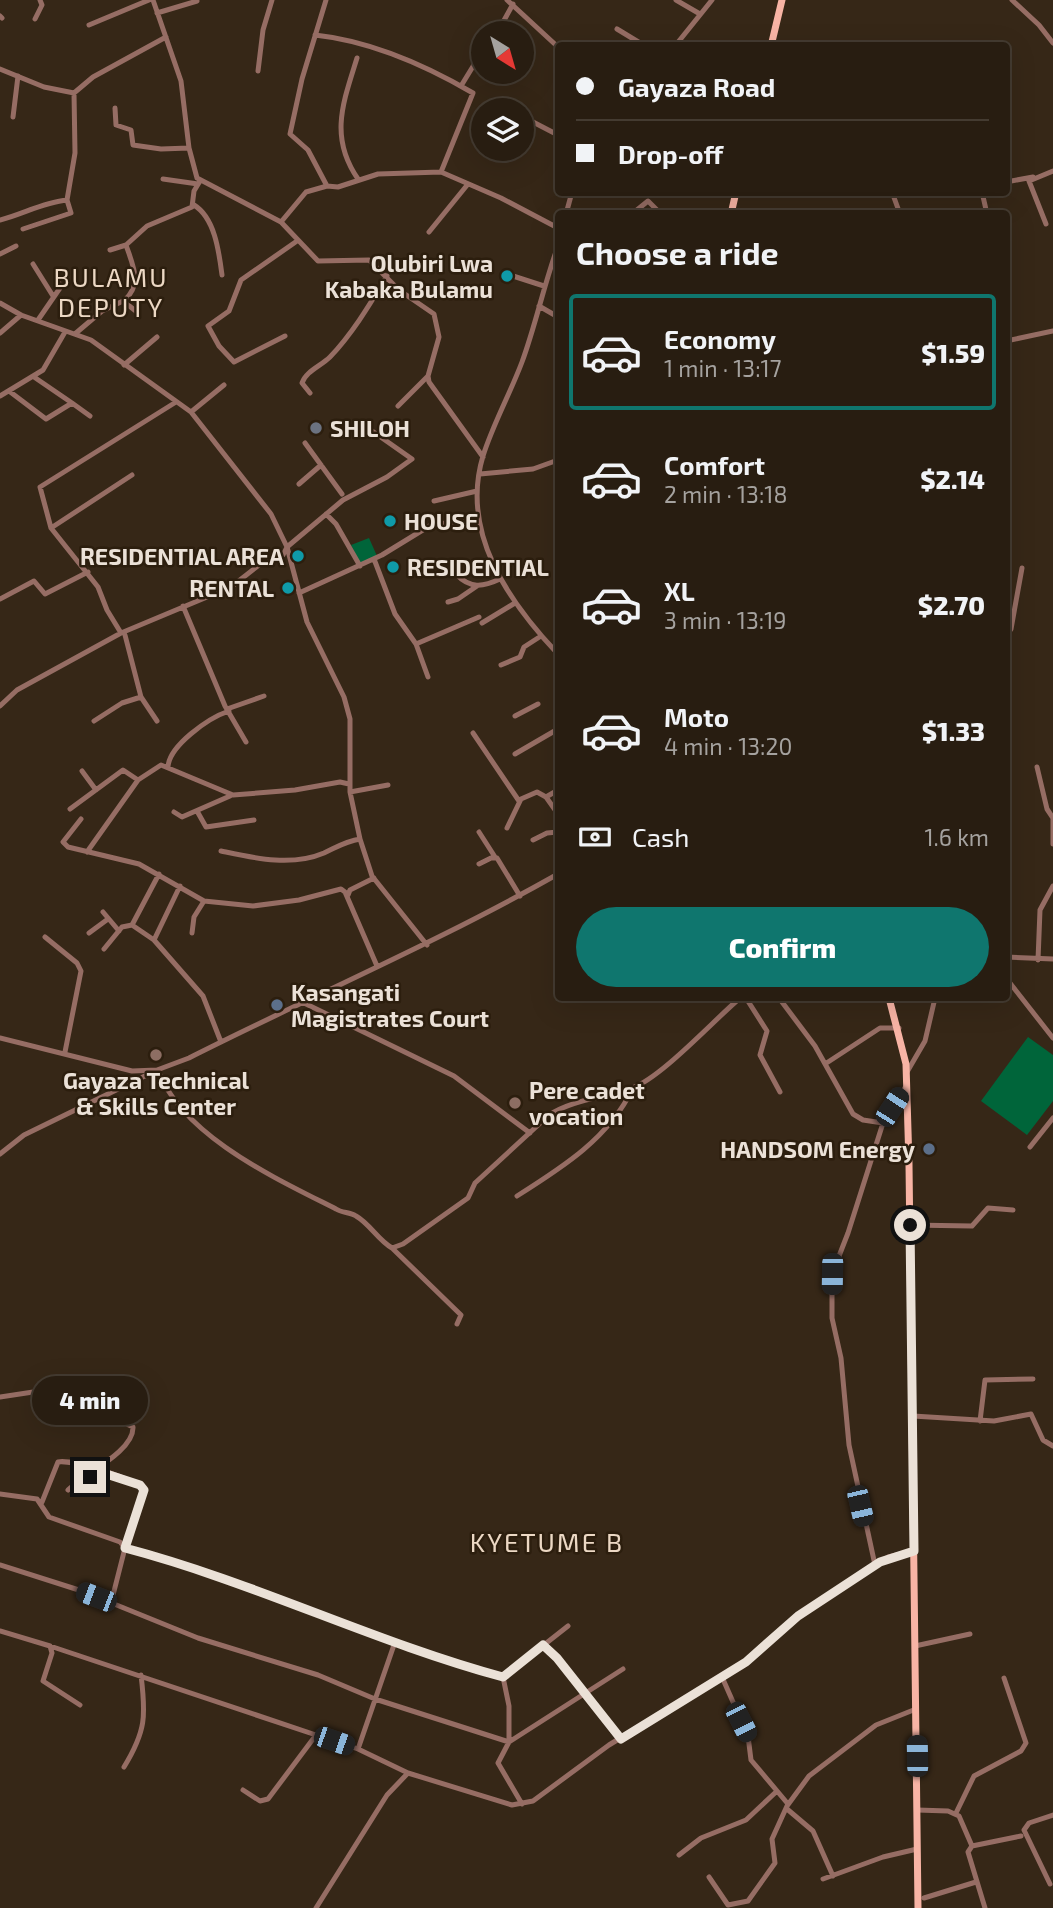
<!DOCTYPE html>
<html lang="en">
<head>
<meta charset="utf-8">
<style>
  body { margin:0; font-family:"Exo 2",sans-serif; background:#342a1f; color:#f1f3f6; height:100vh; display:flex; flex-direction:column; font-size:26px; white-space:nowrap }
  * { box-sizing:border-box; margin:0 }
  p { font-size:23px; color:#a5a29f }
  .icon { flex:none; width:38px; height:38px; fill:none; stroke:currentColor; stroke-width:2; stroke-linecap:round; stroke-linejoin:round }
  .map { position:relative; flex:1; overflow:hidden }
  .side { position:absolute; left:555px; top:210px; width:455px; height:791px; display:flex; flex-direction:column; background:#281d11; border-radius:7px; box-shadow:0 7px 28px #0002,0 0 0 2px #443b31 }
  .side>* { flex:none }
  .hud { position:absolute; left:555px; top:42px; width:455px; height:154px; border-radius:7px; box-shadow:0 7px 28px #0002,0 0 0 2px #443b31; display:grid; align-content:center; height:154px; padding:0 21px; background:#281d11 }
  .needle { width:46px; rotate:143deg }
  .fabs { position:absolute; left:471px; top:21px; display:grid; gap:14px }
  .fabs a { display:grid; place-items:center; width:63px; height:63px; border-radius:50%; background:#281d11; box-shadow:0 7px 28px #0002,0 0 0 2px #443b31; font-size:35px }
  .end { position:absolute; width:32px; height:32px; margin:-16px; border:9px solid #ebe1d7; background:#111; box-shadow:0 0 0 4px #111 }
  .from { border-radius:50% }
  .bubble { position:absolute; height:49px; border-radius:24px; background:#281d11; box-shadow:0 7px 28px #0002,0 0 0 2px #443b31; font-size:23px; font-weight:800; line-height:49px; text-align:center }
  .car { position:absolute; width:21px; height:42px; margin:-21px -10px; border-radius:9px; box-shadow:0 0 5px 2px #0007; background:linear-gradient(#222 24%,#8ab4d8 0 40%,#222 0 76%,#8ab4d8 0 86%,#222 0) }
  .hud b { display:flex; align-items:center; gap:24px; height:66px; font-size:26px }
  .hud b+b { border-top:2px solid #443b31 }
  .hud i { width:18px; height:18px; background:#f1f3f6 }
  ul { padding:0; list-style:none }
  li { display:flex; align-items:center; gap:21px; height:116px; margin:0 14px 10px; padding:0 7px; border:4px solid transparent; border-radius:7px }
  li div { flex:1 }
  li b { display:block; font-size:26px }
  li em { font-style:normal; font-weight:800 }
  li.selected { border-color:#0f766e }
  li>.icon { width:63px; height:63px; stroke-width:1.5 }
  h2 { padding:0 21px; font-size:32px; line-height:84px }
  .pay { display:flex; align-items:center; gap:18px; height:77px; padding:0 21px; font-size:26px }
  .pay p { margin-inline-start:auto }
  .primary-button { display:flex; gap:14px; margin-top:auto; padding:14px 21px }
  .primary-button a { flex:1; height:80px; border-radius:42px; background:#0f766e; color:#fff; font-size:28px; font-weight:800; line-height:80px; text-align:center }
  .map>svg:first-child { display:block }
  .green { fill:#00653a }
  .lines { fill:none; stroke-linecap:round; stroke-linejoin:round }
  .minor { stroke:#966d64; stroke-width:5 }
  .major { stroke:#f8b4a5; stroke-width:7 }
  .route { stroke:#ebe1d7; stroke-width:9 }
  .culture-dot { fill:#0f9aa8; stroke:#2c1e0e; stroke-width:2.5 }
  .worship-dot { fill:#6b7280; stroke:#2c1e0e; stroke-width:2.5 }
  .service-dot { fill:#5c6f8a; stroke:#2c1e0e; stroke-width:2.5 }
  .education-dot { fill:#8d6e63; stroke:#2c1e0e; stroke-width:2.5 }
  .labels { text-anchor:middle; dominant-baseline:central; stroke-width:5; stroke-linejoin:round; paint-order:stroke }
  .poi-label { font-size:23px; font-weight:bold; fill:#ebe1d7; stroke:#2c1e0e; text-anchor:start }
  .quarter-label { font-size:26px; letter-spacing:2px; fill:#ecd8c4; stroke:#2c1e0e }
</style>
</head>
<body>
<div class="map">
<svg width="1053" height="1908" viewBox="0 0 1053 1908">
  <rect width="100%" height="100%" fill="#362717"/>
  <path class="green" d="M369,538L377,556L360,563L351,545Z
    M1028,1037L1053,1055V1101L1027,1135L981,1101Z"/>
  <g class="lines">
    <path class="minor" d="M153,0L181,81L189,148L197,178L281,222L318,261L369,260L399,290L434,314L439,337L428,376L429,382L483,457
      M326,0L302,79L290,134L308,150L327,186
      M507,0L558,47
      M676,0L700,14
      M1012,0L1039,25L1053,43
      M157,13L197,1
      M0,16L2,18
      M35,19L42,5L40,0
      M89,25L149,0
      M617,29L645,46
      M491,33L502,24L513,4
      M315,35C371,41 425,65 473,93L441,172
      M675,46L712,0
      M357,58C343,103 329,137 358,179
      M0,69L44,87L74,93L93,77L166,37
      M258,71L263,30L272,0
      M461,86L483,50
      M115,108L116,125L131,130L133,145L161,149L189,148
      M13,117L18,76
      M522,131L533,122L558,135
      M163,179L198,184
      M1006,182L1033,177
      M677,192L678,193
      M892,192L900,214
      M982,192L987,214
      M194,205C215,218 219,252 222,275
      M566,214L572,192
      M632,214L648,201L661,214
      M0,220C23,214 44,202 67,200
      M281,222L306,192L327,186L338,187L378,174L441,172L501,198L558,228
      M1046,224L1029,181L1053,171
      M23,229L71,213L67,200L75,153L74,93
      M429,232L468,184
      M558,246C544,284 536,324 522,362C510,394 493,424 483,456C460,532 508,601 558,654
      M110,250L126,245L147,226L192,207L194,191L200,181
      M0,254L16,246
      M33,264L53,296
      M513,276L544,286
      M124,301C143,284 133,266 126,245
      M0,303L21,315L91,340L191,412L271,514L287,547L307,622L344,697L350,719V792L360,839L372,876L427,945
      M539,306L558,317
      M38,320L60,288L57,275
      M0,333L21,315
      M76,333L102,311L123,301L137,312
      M285,336L234,362L219,346L208,326L229,311L241,280L297,241
      M1006,341L1053,331
      M124,365L157,337
      M34,377L72,403
      M9,391L46,419L72,403L90,416
      M310,393L302,383C306,371 321,366 330,357C353,333 370,304 387,276
      M0,396L43,370L65,332
      M398,406L428,376
      M191,412L224,385
      M305,443L342,494
      M480,474L533,469L558,460
      M299,484L321,465
      M434,501L477,491
      M326,514L336,524L360,566
      M51,528L132,475
      M374,559L395,614L416,644
      M456,574C470,589 483,587 500,579
      M299,593L382,555L431,525L476,519
      M0,599L34,581L45,594L88,572
      M448,602L458,599L477,586
      M183,606L225,706L246,742
      M482,623L515,603
      M121,633L107,610L98,587L51,528L40,487L176,402
      M125,635L141,697L157,721
      M1006,636L1011,629L1022,568
      M501,665L520,657L524,647L541,636
      M428,677L416,644L479,617
      M0,706L17,690L121,633L231,587L259,565L283,555L287,547L343,500L387,477L412,459L365,426
      M227,709L264,696
      M515,716L538,704
      M94,721L122,703L141,697
      M473,733L519,801
      M515,754L558,729
      M168,767C169,746 208,718 229,711
      M1037,767L1047,809L1053,818
      M82,771L96,790
      M350,792L388,785
      M546,797L558,814
      M70,809L123,770L138,780
      M197,811L206,827L254,820
      M174,812L182,817L230,796
      M1053,818V844
      M81,819L63,842L68,847L139,864L204,901L253,906L299,900L341,889L345,892L377,966
      M507,828L521,799L537,792L546,797L558,790
      M479,832L495,857
      M533,840L547,833L558,832
      M221,851C254,858 291,867 324,853C337,847 346,841 360,839
      M87,852L138,780L161,765L233,795L295,790L340,782L349,784
      M479,864L491,858H497L520,896
      M180,886L154,940L203,996L221,1042
      M348,895L350,890L374,878
      M103,912L119,931
      M89,933L108,919
      M192,933L194,917L204,901
      M45,937L77,963L81,971L65,1052
      M154,940L132,925L159,874
      M104,949L122,927L132,925
      M1006,957L1053,959
      M1038,960L1040,910L1053,886
      M1006,978L1053,1038
      M746,998L767,1031L760,1055L780,1092
      M779,998L815,1046L853,1114L863,1120L883,1123
      M302,1002L454,1076L530,1133
      M0,1038L132,1071L157,1070L189,1058C312,996 438,942 558,874
      M825,1064L880,1028H899
      M158,1070C182,1136 277,1179 336,1209C342,1213 350,1212 356,1216C370,1224 378,1240 392,1248L403,1244L468,1198L475,1183L549,1115C574,1099 604,1098 632,1088C661,1078 714,1020 740,998
      M907,1072L925,1041L935,998
      M1030,1147L1053,1118
      M0,1154L24,1135L151,1073
      M517,1196C563,1167 609,1138 633,1088
      M910,1225L972,1226L988,1208L1013,1210
      M392,1248L461,1315L457,1324
      M0,1397L66,1387L88,1406L133,1427C134,1452 82,1475 68,1490
      M913,1416L994,1421L1031,1414L1043,1440L1053,1446
      M980,1421L985,1380L1033,1379
      M0,1494L37,1499L49,1517L120,1542L125,1548L111,1603
      M42,1502L58,1462C71,1459 136,1479 144,1490L125,1548C253,1583 374,1642 503,1677L568,1626
      M0,1565L82,1591L198,1638L318,1675L375,1699L509,1742L623,1669
      M875,1565L849,1445L841,1358L832,1318V1274L848,1233L883,1123L906,1086
      M0,1631L50,1646L52,1653L43,1681L80,1705
      M543,1645L557,1658L620,1739
      M50,1646L316,1735
      M915,1646L970,1634
      M503,1677L509,1706V1742L498,1763L522,1804
      M722,1677L748,1736L751,1760L788,1804
      M358,1749L395,1642
      M124,1767C146,1731 146,1716 141,1675
      M243,1790L260,1801L268,1799L316,1735L358,1749L408,1773
      M787,1809L813,1831L833,1876
      M917,1810L948,1811L959,1816L972,1846L968,1852L985,1908
      M956,1813L974,1776L1021,1751L1026,1743L1004,1678
      M972,1846L1021,1836
      M679,1855L701,1838L746,1820L777,1791
      M709,1877L728,1905L748,1901L775,1863L772,1839L787,1806L809,1776L876,1725L916,1709
      M823,1879L883,1857L917,1849
      M1050,1884L1024,1830L1029,1823L1053,1815
      M924,1898L976,1882
      M316,1908L387,1795L408,1773L512,1805L533,1801L609,1745L745,1662L802,1612L888,1557L913,1551"/>
    <path class="major" d="M771,46L782,0
      M731,214L736,192
      M889,998L906,1064L909,1164L918,1908"/>
  </g>
  <g class="lines">
    <path class="route" d="M90,1477L97,1471L140,1485L144,1490L125,1548C254,1582 374,1642 503,1677L543,1645L557,1658L621,1739L746,1662L798,1616L880,1562L914,1551L910,1225"/>
  </g>
  <g class="culture-dot">
    <circle cx="507" cy="276" r="7"/>
    <circle cx="390" cy="521" r="7"/>
    <circle cx="298" cy="556" r="7"/>
    <circle cx="393" cy="567" r="7"/>
    <circle cx="288" cy="588" r="7"/>
  </g>
  <circle class="worship-dot" cx="316" cy="428" r="7"/>
  <g class="service-dot">
    <circle cx="277" cy="1005" r="7"/>
    <circle cx="929" cy="1149" r="7"/>
  </g>
  <g class="education-dot">
    <circle cx="156" cy="1055" r="7"/>
    <circle cx="515" cy="1103" r="7"/>
  </g>
  <g class="labels">
    <g class="poi-label">
      <text x="493" y="263" text-anchor="end">Olubiri Lwa<tspan x="493" dy="26">Kabaka Bulamu</tspan></text>
      <text x="330" y="428">SHILOH</text>
      <text x="404" y="521">HOUSE</text>
      <text x="284" y="556" text-anchor="end">RESIDENTIAL AREA</text>
      <text x="407" y="567">RESIDENTIAL</text>
      <text x="274" y="588" text-anchor="end">RENTAL</text>
      <text x="291" y="992">Kasangati<tspan x="291" dy="26">Magistrates Court</tspan></text>
      <text x="156" y="1080" text-anchor="middle">Gayaza Technical<tspan x="156" dy="26">&amp; Skills Center</tspan></text>
      <text x="529" y="1090">Pere cadet<tspan x="529" dy="26">vocation</tspan></text>
      <text x="915" y="1149" text-anchor="end">HANDSOM Energy</text>
    </g>
    <g class="quarter-label">
      <text x="111" y="276">BULAMU<tspan x="111" dy="30">DEPUTY</tspan></text>
      <text x="547" y="1541">KYETUME B</text>
    </g>
  </g>
</svg>
<div class="fabs">
<a><svg class="needle" viewBox="-14 -14 28 28"><path d="M0-13l5 13h-10z" fill="#e53935"/><path d="M0 13l5-13h-10z" fill="#a5a29f"/></svg></a>
<a><svg class="icon" aria-label="layers" viewBox="0 0 24 24"><path d="M12 4l9 5-9 5-9-5zM3 14l9 5 9-5"/></svg></a>
</div>
<i class="end from" style="left:910px;top:1225px"></i>
<i class="end" style="left:90px;top:1477px"></i>
<div class="bubble" style="left:32px;top:1376px;width:116px">4 min</div>
<i class="car" style="left:892px;top:1107px;rotate:33deg"></i>
<i class="car" style="left:832px;top:1274px;rotate:181deg"></i>
<i class="car" style="left:860px;top:1506px;rotate:167deg"></i>
<i class="car" style="left:96px;top:1597px;rotate:291deg"></i>
<i class="car" style="left:741px;top:1722px;rotate:153deg"></i>
<i class="car" style="left:334px;top:1741px;rotate:109deg"></i>
<i class="car" style="left:917px;top:1756px;rotate:359deg"></i>
<div class="hud">
<b><i class="from"></i>Gayaza Road</b>
<b><i></i>Drop-off</b>
</div>
<section class="side">
<h2>Choose a ride</h2>
<ul>
<li class="selected"><svg class="icon" aria-label="car" viewBox="0 0 24 24"><path d="M5 17H2v-5l4-1 3-4h7l3 4 3 1v5h-3M9 17h6M6 11h13"/><circle cx="7" cy="17" r="2"/><circle cx="17" cy="17" r="2"/></svg><div><b>Economy</b><p>1 min · 13:17</p></div><em>$1.59</em></li>
<li><svg class="icon" aria-label="car" viewBox="0 0 24 24"><path d="M5 17H2v-5l4-1 3-4h7l3 4 3 1v5h-3M9 17h6M6 11h13"/><circle cx="7" cy="17" r="2"/><circle cx="17" cy="17" r="2"/></svg><div><b>Comfort</b><p>2 min · 13:18</p></div><em>$2.14</em></li>
<li><svg class="icon" aria-label="car" viewBox="0 0 24 24"><path d="M5 17H2v-5l4-1 3-4h7l3 4 3 1v5h-3M9 17h6M6 11h13"/><circle cx="7" cy="17" r="2"/><circle cx="17" cy="17" r="2"/></svg><div><b>XL</b><p>3 min · 13:19</p></div><em>$2.70</em></li>
<li><svg class="icon" aria-label="car" viewBox="0 0 24 24"><path d="M5 17H2v-5l4-1 3-4h7l3 4 3 1v5h-3M9 17h6M6 11h13"/><circle cx="7" cy="17" r="2"/><circle cx="17" cy="17" r="2"/></svg><div><b>Moto</b><p>4 min · 13:20</p></div><em>$1.33</em></li>
</ul>
<div class="pay"><svg class="icon" aria-label="cash" viewBox="0 0 24 24"><path d="M3 7h18v10H3z"/><circle cx="12" cy="12" r="2"/></svg>Cash<p>1.6 km</p></div>
<div class="primary-button"><a>Confirm</a></div>
</section>
</div>
</body>
</html>
